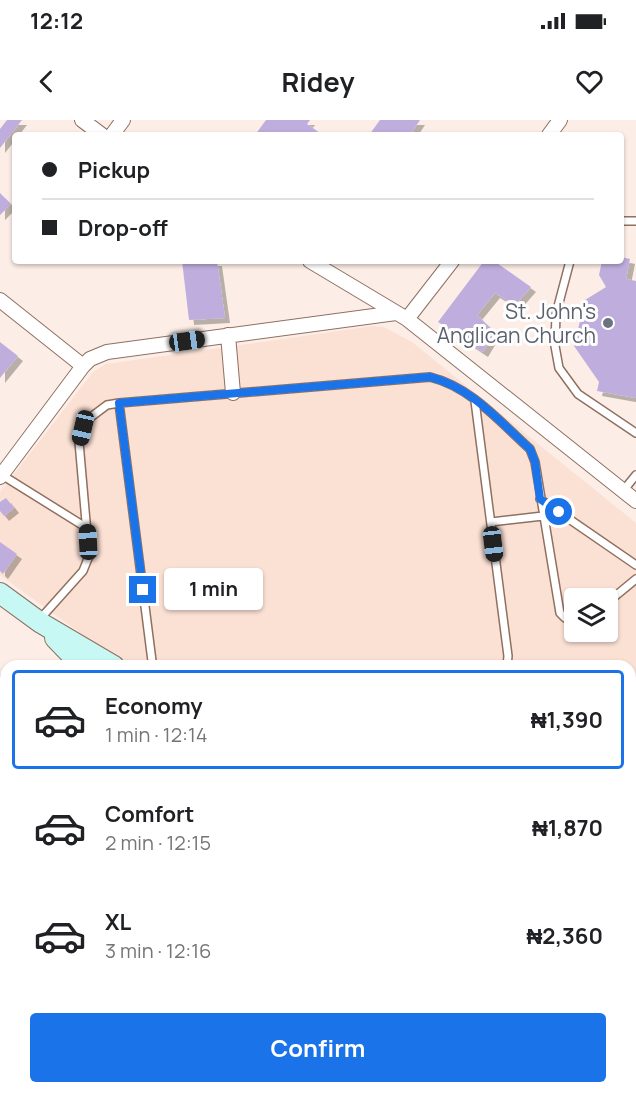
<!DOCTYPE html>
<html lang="en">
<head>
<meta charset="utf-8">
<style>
  body { margin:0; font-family:Manrope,sans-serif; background:#f2f2f2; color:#202124; height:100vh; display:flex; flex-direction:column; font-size:22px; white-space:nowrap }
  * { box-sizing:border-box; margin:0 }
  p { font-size:20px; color:#757577 }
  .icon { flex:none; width:33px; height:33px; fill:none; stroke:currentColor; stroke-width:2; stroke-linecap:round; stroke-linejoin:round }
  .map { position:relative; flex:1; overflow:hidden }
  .side { position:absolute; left:0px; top:540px; width:636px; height:434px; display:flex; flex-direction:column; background:#fff; border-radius:18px 18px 0 0; box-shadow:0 2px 4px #0004 }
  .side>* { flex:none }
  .banner { position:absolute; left:12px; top:12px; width:612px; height:132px; border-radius:6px; box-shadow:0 2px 4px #0004; display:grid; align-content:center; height:132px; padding:0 30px; background:#fff }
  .fabs { position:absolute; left:564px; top:468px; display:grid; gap:12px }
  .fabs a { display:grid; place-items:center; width:54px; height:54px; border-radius:6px; background:#fff; box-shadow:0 2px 4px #0004; font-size:30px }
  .end { position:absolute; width:27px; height:27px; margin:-14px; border:8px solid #1a73e8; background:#fff; box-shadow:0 0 0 3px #fff }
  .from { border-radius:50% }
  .bubble { position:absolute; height:42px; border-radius:6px; background:#fff; box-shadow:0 2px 4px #0004; font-size:20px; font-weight:700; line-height:42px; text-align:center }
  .car { position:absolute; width:18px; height:36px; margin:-18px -9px; border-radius:8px; box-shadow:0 0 4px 2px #0007; background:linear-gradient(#222 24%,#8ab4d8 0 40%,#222 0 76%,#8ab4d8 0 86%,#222 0) }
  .banner b { display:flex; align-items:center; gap:21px; height:57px; font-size:22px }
  .banner b+b { border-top:2px solid #e0e0e0 }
  .banner i { width:15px; height:15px; background:#202124 }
  ul { padding:10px 0 0; list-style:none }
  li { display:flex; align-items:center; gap:18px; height:99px; margin:0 12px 9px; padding:0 18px; border:3px solid transparent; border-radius:6px }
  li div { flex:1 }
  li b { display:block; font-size:22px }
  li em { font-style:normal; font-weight:700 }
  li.selected { border-color:#1a73e8 }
  li>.icon { width:54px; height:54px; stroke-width:1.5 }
  .action { display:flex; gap:12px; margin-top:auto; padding:12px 30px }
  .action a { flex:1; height:69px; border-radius:6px; background:#1a73e8; color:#fff; font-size:24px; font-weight:700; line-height:69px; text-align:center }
  .status { display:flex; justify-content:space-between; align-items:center; height:42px; padding:0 30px; background:#fff; direction:ltr }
  .status svg { height:16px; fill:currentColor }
  header { display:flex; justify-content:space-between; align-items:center; height:78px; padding:0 30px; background:#fff; font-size:27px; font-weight:700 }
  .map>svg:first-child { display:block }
  .built { fill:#fbe1d4; fill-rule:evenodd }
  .building { fill:#bfaedd; filter:url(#shadow) }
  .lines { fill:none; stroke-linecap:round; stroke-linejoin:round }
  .lane-casing { stroke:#8f7061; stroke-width:10 }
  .street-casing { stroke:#8f7061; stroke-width:16 }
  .secondary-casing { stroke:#8f7061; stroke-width:22 }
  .lane { stroke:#fff; stroke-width:7 }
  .street { stroke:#fff; stroke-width:14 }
  .secondary { stroke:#c7f8f4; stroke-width:20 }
  .route { stroke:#1a73e8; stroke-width:8 }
  .worship-dot { fill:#6b7280; stroke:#fefefe; stroke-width:2 }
  .labels { text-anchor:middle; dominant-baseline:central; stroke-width:6; stroke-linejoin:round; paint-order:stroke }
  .worship-label { font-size:21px; fill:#5b616d; stroke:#fefefe; text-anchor:end }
</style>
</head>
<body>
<div class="status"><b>12:12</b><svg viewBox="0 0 49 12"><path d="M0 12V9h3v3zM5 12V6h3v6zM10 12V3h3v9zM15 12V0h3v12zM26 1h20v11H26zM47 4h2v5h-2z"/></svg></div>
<header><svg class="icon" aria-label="back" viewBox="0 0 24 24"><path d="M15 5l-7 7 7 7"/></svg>Ridey<svg class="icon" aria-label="heart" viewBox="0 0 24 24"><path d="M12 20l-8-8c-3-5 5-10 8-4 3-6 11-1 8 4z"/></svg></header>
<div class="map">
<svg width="636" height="973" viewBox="0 0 636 973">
  <defs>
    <filter id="shadow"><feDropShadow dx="5" dy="5" stdDeviation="0" flood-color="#0004"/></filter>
  </defs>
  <rect width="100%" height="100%" fill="#fceee7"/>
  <path class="built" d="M373,206L384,207L412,222L636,403V585H630V546H126L0,455V372L93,252L106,244ZM574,478H608V512H574Z"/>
  <path class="building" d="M7,0H22L0,28V9Z
    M266,0H310L307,4L323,15H255Z
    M380,0H420L410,15H369Z
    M0,73L11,84L0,95Z
    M621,137L630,139L626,159L636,161V278L597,271L599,262L574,226L585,180L606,167L599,155L602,141H621Z
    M182,141H217L225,198L189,200Z
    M484,141H494L531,167L515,185L495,173L477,195L495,212L483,232L438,202Z
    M0,222L18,236L0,258Z
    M6,378L14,388L4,396L0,391V382Z
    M0,422L17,434L3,454L0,451Z
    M6,551V580L0,587V554L2,556Z
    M6,589V623L5,624L0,621V597Z
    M0,640L6,644V693L0,701Z
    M0,857L6,858V919L0,918Z
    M6,952V968H25L32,973H0V959Z"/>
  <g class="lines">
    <defs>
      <path id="lane" d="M621,101H636
        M570,141L556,194L555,226L559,248L578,274L636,313
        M475,281L508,536L507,546
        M119,283L152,541
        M2,355L87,408
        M623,371L636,355
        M540,379L636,445
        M491,402L543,396
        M608,482L636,459
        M40,499L83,451L89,436L79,322L87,300L107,285L119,283L430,257C471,267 500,302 530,329L535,342L560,493L565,498L574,500"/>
      <path id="street" d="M82,0L102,15
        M112,15L123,0
        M549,15L560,0
        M310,141L407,199L636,381
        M0,180L83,246
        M407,199L452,141
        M228,215L233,273
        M0,357L83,246L90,239L107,232L396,193
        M0,753L6,758
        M630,820H636
        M630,964L636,963
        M294,968L295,973
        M114,973L116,968
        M553,973L599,968"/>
      <path id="secondary" d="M0,473L41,503L114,546
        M55,518L82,546
        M630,593H636
        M630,614L636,613"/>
    </defs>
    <use href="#lane" class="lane-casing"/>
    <use href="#street" class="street-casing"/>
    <use href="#secondary" class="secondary-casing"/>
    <use href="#lane" class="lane"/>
    <use href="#street" class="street"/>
    <use href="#secondary" class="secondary"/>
  </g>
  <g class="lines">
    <path class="route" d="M143,470L119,283L430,257C471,267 500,302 530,329L535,342L540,379L559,392"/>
  </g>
  <circle class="worship-dot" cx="608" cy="203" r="6"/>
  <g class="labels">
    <g class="worship-label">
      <text x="596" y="191">St. John's<tspan x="596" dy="24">Anglican Church</tspan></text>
    </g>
  </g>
</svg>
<div class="fabs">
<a><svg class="icon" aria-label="layers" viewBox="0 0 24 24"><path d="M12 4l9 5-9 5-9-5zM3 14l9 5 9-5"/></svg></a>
</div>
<i class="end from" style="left:559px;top:392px"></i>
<i class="end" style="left:143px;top:470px"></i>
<div class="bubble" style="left:164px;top:448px;width:99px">1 min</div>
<i class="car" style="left:187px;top:221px;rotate:82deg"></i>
<i class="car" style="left:83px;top:308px;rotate:193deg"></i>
<i class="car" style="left:88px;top:422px;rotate:357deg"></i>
<i class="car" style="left:493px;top:424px;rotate:173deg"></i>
<div class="banner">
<b><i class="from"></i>Pickup</b>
<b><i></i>Drop-off</b>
</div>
<section class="side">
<ul>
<li class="selected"><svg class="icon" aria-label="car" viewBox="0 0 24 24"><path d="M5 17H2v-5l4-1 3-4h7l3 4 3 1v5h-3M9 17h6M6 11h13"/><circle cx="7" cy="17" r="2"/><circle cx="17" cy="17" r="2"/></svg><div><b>Economy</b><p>1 min · 12:14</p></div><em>₦1,390</em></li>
<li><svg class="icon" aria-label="car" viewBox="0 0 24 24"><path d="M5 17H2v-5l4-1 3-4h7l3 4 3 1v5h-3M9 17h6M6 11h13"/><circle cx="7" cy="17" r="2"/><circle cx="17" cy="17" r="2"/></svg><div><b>Comfort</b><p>2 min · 12:15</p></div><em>₦1,870</em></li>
<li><svg class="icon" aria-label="car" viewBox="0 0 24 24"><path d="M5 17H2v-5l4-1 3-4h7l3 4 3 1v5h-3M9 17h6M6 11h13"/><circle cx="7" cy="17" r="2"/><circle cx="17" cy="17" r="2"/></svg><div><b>XL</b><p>3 min · 12:16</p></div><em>₦2,360</em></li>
</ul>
<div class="action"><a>Confirm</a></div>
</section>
</div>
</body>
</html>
